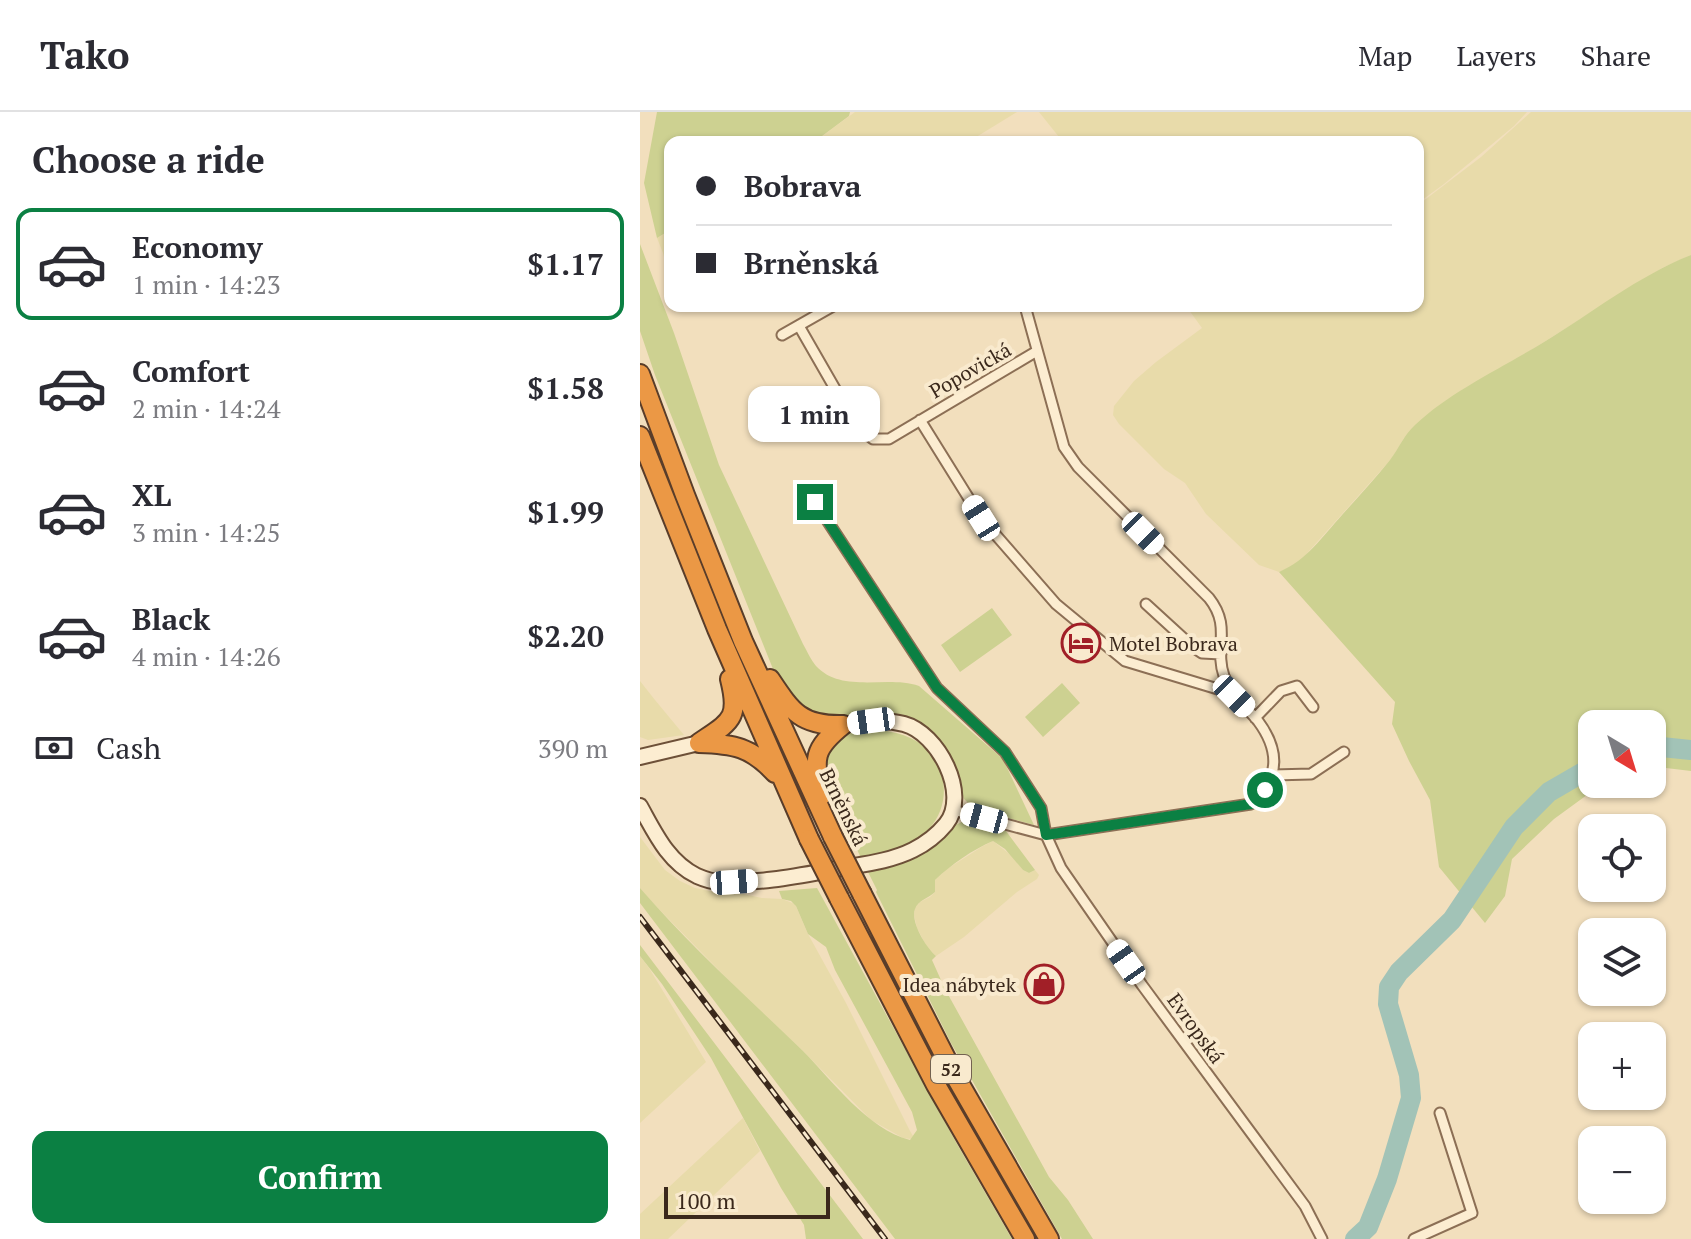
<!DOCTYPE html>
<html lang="en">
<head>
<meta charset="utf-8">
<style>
  body { margin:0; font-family:"PT Serif",serif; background:#f7f7f7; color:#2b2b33; height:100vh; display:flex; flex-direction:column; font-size:30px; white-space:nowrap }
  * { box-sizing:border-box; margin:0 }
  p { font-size:26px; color:#7c7c81 }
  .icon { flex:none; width:44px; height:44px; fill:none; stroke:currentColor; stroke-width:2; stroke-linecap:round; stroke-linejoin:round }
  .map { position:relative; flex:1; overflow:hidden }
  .panel { display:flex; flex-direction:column; background:#fff; width:640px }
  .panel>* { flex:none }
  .banner { position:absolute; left:24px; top:24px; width:760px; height:176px; border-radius:16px; box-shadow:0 2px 6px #0004; display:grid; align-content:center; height:176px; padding:0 32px; background:#fff }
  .needle { width:52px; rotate:142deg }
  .buttons { position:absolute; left:938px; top:598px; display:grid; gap:16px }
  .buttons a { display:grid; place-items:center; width:88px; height:88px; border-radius:16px; background:#fff; box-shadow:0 2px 6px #0004; font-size:40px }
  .scale { position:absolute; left:24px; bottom:20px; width:166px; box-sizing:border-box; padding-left:8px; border:4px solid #3a281b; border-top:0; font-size:22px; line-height:28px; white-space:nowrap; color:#3a281b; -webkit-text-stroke:6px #f9eace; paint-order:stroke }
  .end { position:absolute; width:36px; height:36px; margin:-18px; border:10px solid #0b8043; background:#fff; box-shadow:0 0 0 4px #fff }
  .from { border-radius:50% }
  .bubble { position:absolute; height:56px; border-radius:16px; background:#fff; box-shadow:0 2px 6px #0004; font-size:26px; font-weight:800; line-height:56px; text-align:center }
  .car { position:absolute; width:24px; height:48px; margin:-24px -12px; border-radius:10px; box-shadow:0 0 6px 2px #0007; background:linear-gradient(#fff 24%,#345 0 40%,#fff 0 76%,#345 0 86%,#fff 0) }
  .banner b { display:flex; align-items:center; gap:28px; height:76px; font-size:30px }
  .banner b+b { border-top:2px solid #e1e1e2 }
  .banner i { width:20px; height:20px; background:#2b2b33 }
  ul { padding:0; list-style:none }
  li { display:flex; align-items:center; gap:24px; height:112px; margin:0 16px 12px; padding:0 16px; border:4px solid transparent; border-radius:16px }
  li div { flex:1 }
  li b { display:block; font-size:30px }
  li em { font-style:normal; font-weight:800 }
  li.current { border-color:#0b8043 }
  li>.icon { width:72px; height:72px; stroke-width:1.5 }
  h2 { padding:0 32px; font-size:36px; line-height:96px }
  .pay { display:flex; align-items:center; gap:20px; height:88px; padding:0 32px; font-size:30px }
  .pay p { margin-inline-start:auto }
  .primary-button { display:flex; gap:16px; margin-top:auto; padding:16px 32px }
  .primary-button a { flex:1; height:92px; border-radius:16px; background:#0b8043; color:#fff; font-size:32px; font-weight:800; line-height:92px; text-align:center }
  header { display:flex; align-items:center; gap:48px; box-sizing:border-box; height:112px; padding:0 40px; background:#fff; border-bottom:2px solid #e1e1e2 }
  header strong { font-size:38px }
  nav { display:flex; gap:44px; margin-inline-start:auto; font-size:28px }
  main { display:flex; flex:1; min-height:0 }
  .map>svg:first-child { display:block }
  .farmland { fill:#e8dbaa }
  .green { fill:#cdd191 }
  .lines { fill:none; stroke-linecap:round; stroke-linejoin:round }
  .river { stroke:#a2c3b7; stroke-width:20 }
  .street-casing { stroke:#8c6f55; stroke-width:13 }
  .secondary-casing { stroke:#6d5038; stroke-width:18 }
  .highway-casing { stroke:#593d2a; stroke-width:22 }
  .street { stroke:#fcedd1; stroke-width:9 }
  .secondary { stroke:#fcedd1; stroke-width:14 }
  .highway { stroke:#eb9845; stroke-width:18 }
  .rail-casing { stroke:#3a281b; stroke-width:6 }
  .rail { stroke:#f9eace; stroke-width:3; stroke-dasharray:9; stroke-linecap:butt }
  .highway-bridge-casing { stroke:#593d2a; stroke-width:22; stroke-linecap:butt }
  .highway-bridge { stroke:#eb9845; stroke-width:18 }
  .route { stroke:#0b8043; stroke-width:10 }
  .labels { text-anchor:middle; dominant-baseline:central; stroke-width:8; stroke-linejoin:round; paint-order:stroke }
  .shield { fill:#f9eace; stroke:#736251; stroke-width:2 }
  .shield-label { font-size:18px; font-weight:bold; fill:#3a281b }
  .street-label { font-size:20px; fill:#3a281b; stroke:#f9eace }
  .poi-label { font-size:20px; fill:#3a281b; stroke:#f9eace; text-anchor:start }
</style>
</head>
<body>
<header>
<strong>Tako</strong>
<nav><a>Map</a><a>Layers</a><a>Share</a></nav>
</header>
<main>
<section class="panel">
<h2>Choose a ride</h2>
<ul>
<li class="current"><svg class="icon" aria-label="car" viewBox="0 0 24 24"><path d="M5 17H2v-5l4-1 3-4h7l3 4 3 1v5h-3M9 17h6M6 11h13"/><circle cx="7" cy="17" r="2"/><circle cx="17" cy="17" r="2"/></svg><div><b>Economy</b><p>1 min · 14:23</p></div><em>$1.17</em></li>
<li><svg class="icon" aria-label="car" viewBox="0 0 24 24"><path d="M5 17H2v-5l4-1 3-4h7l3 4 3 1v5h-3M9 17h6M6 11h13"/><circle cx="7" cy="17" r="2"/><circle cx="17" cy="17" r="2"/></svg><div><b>Comfort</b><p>2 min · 14:24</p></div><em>$1.58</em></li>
<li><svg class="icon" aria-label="car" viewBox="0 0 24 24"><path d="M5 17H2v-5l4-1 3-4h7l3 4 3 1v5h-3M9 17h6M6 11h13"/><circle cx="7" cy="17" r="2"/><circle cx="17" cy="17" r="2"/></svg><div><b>XL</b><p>3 min · 14:25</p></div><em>$1.99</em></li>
<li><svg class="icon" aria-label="car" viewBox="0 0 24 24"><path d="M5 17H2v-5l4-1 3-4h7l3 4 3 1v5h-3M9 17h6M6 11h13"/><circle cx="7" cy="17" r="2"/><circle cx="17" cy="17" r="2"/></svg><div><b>Black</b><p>4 min · 14:26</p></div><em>$2.20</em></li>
</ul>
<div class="pay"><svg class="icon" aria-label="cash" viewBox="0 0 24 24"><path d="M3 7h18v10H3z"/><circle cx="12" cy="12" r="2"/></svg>Cash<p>390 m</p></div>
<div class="primary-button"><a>Confirm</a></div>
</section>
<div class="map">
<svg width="1051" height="1127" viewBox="0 0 1051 1127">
  <rect width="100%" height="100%" fill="#f2dfbd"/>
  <path class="farmland" d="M215,0H377L328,30H174Z
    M399,0H887L874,14L804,72L778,91V30H423Z
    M891,0H1051V143L1022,156L880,245L822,278L764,326L752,346L662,447L654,454L639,460L619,453L566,402L545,371L524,357L479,312L473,303L474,294L494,269L516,250L562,216L546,194H778V93L841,45Z
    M30,118V168L23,141L17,126Z
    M0,569L15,588L44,623L8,628L0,625Z
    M0,725L25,758L40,769L55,776L84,782H103L122,786L142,787L155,792L168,822L206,891L270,1019L273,1024L271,1027L263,1026L231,1008L161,937L107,887L12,790L0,776Z
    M353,729L372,744L383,758L389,761L395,758L399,763L397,767L377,780L324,825L296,844L289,839L277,816L274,803L275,796L280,790L290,785L295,780V768L307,757L343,734Z
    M0,844L9,856L66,950L0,1011Z
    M103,1006L120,1039L28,1127H0V1102Z"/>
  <path class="green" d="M17,0H210L209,4L174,30H30V118L17,126L4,71Z
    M0,132L34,221L79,353L163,532C167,539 171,548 176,554C202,582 247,563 279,574L363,647L394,713L335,697L324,687L315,655L304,635L231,603L195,607L169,602L137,567L15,263L0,219Z
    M1051,143V659L1026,656L1012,659V612H952V672H962L914,707L872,747L865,784L845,811L799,755L790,688L769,649L752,612L755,590L639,460C667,448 682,425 702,403C718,385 735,367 750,348C759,336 764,323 775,313C811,279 862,256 904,230C952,201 998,164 1051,143Z
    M352,496L372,523L320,560L301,533Z
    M422,571L440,591L403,625L385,605Z
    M218,617C238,617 260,619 278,630C307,649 313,691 289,717C271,736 246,742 221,746L210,723H208L182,668L189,632L207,619Z
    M326,708L366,719L395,758L389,761L383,758L365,737L353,729C332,738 312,752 295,768V780C289,786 278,788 275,797C270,809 286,836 296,844L292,848L305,877L409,1065L428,1088L453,1127H422L311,931L236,780L237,778L226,756Z
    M0,776C50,834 107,885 162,938C192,968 227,1017 270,1028L277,1018L272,1000L195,858L186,835L168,822L156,794L151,789L142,787L139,779L177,776L317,1032L372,1127H255L0,791Z
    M0,833L223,1127H166L164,1113L141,1076L71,946L22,872L0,844Z"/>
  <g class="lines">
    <path class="river" d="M1012,634L1051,638
      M715,1127L728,1115L747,1067L771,986L769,963L748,892L749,875L759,860L812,808L874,715L909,680L952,655"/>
    <defs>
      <path id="street" d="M159,214L217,315L233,327H249L397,239
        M142,223L193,194
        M280,308L341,406L416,492L485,549L591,581
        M175,390L297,576L365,640L401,696L406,723L421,756L502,873L665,1094L682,1127
        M506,492L553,535L562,541L581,542
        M615,606L641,579L657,574L673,595
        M633,663L671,662L704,640
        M313,698L406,723L611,692C639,667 641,640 618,609C604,592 593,587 584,564C574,535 592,515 569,486L438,355L424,335L385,194
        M774,1127L832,1101L800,1001"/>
      <path id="secondary" d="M0,645L59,631
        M0,694C15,721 28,750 57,764C64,767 72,770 80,770C121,772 162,763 202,756C225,752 251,749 273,738C285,732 297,723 306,712C330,682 298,621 264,612C244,607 224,610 203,613"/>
      <path id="highway" d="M0,262L45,383L103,529L193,725
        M0,324L77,517L169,727
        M130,567C152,600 161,614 203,613
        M59,631C91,609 100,607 90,567
        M59,631C94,632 111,635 135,661
        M182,683C173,646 173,637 203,613
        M222,782L314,962L409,1127
        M199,786L296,973L385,1127"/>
    </defs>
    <use href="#street" class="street-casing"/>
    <use href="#secondary" class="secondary-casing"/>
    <use href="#highway" class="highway-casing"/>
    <use href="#street" class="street"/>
    <use href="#secondary" class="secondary"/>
    <use href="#highway" class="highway"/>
    <defs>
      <path id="rail" d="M0,805L245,1127"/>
    </defs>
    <use href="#rail" class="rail-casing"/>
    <use href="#rail" class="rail"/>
    <defs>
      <path id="highway-bridge" d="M193,725L222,782
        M169,727L199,786"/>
    </defs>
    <use href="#highway-bridge" class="highway-bridge-casing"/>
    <use href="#highway-bridge" class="highway-bridge"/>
  </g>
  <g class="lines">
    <path class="route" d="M175,390L297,576L365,640L401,696L406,723L611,692L625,678"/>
  </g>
  <defs>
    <symbol id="hotel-ring" viewBox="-11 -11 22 22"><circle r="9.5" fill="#f9eace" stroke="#a11f27" stroke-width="1.5"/><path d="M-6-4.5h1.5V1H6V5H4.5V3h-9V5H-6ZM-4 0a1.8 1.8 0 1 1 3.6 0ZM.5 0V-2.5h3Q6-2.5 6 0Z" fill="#a11f27"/></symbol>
    <symbol id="shop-ring" viewBox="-11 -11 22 22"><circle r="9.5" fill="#f9eace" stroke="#a11f27" stroke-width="1.5"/><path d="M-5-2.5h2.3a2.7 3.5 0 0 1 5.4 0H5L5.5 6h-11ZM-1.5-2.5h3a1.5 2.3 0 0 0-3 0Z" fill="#a11f27"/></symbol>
  </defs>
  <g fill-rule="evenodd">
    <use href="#hotel-ring" x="419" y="509" width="44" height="44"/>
    <use href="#shop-ring" x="382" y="850" width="44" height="44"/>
  </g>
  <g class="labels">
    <rect class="shield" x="291" y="943" width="40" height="28" rx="6"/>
    <g class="shield-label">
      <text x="311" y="957">52</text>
    </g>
    <g class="street-label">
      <text transform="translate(330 258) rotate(-30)">Popovická</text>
      <text transform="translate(204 695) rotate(64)">Brněnská</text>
      <text transform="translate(556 916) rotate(54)">Evropská</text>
    </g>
    <g class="poi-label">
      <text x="469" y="531">Motel Bobrava</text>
      <text x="376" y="872" text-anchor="end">Idea nábytek</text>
    </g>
  </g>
</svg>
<div class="buttons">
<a><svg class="needle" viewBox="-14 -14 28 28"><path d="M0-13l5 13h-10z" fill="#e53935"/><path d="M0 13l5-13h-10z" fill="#7c7c81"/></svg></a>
<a><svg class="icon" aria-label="locate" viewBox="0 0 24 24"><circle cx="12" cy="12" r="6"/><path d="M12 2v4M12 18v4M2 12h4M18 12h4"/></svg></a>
<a><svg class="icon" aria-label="layers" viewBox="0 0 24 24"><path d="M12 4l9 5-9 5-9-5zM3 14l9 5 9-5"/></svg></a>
<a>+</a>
<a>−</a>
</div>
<div class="scale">100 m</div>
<i class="end from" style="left:625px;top:678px"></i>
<i class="end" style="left:175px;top:390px"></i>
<div class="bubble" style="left:108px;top:274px;width:132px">1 min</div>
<i class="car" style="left:341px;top:406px;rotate:328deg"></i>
<i class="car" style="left:503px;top:421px;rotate:135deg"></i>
<i class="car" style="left:594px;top:584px;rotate:135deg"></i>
<i class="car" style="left:231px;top:609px;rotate:262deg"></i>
<i class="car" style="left:344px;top:706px;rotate:285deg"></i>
<i class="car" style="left:94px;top:770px;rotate:86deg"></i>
<i class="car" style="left:486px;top:850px;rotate:325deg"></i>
<div class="banner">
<b><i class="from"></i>Bobrava</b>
<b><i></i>Brněnská</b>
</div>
</div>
</main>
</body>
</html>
